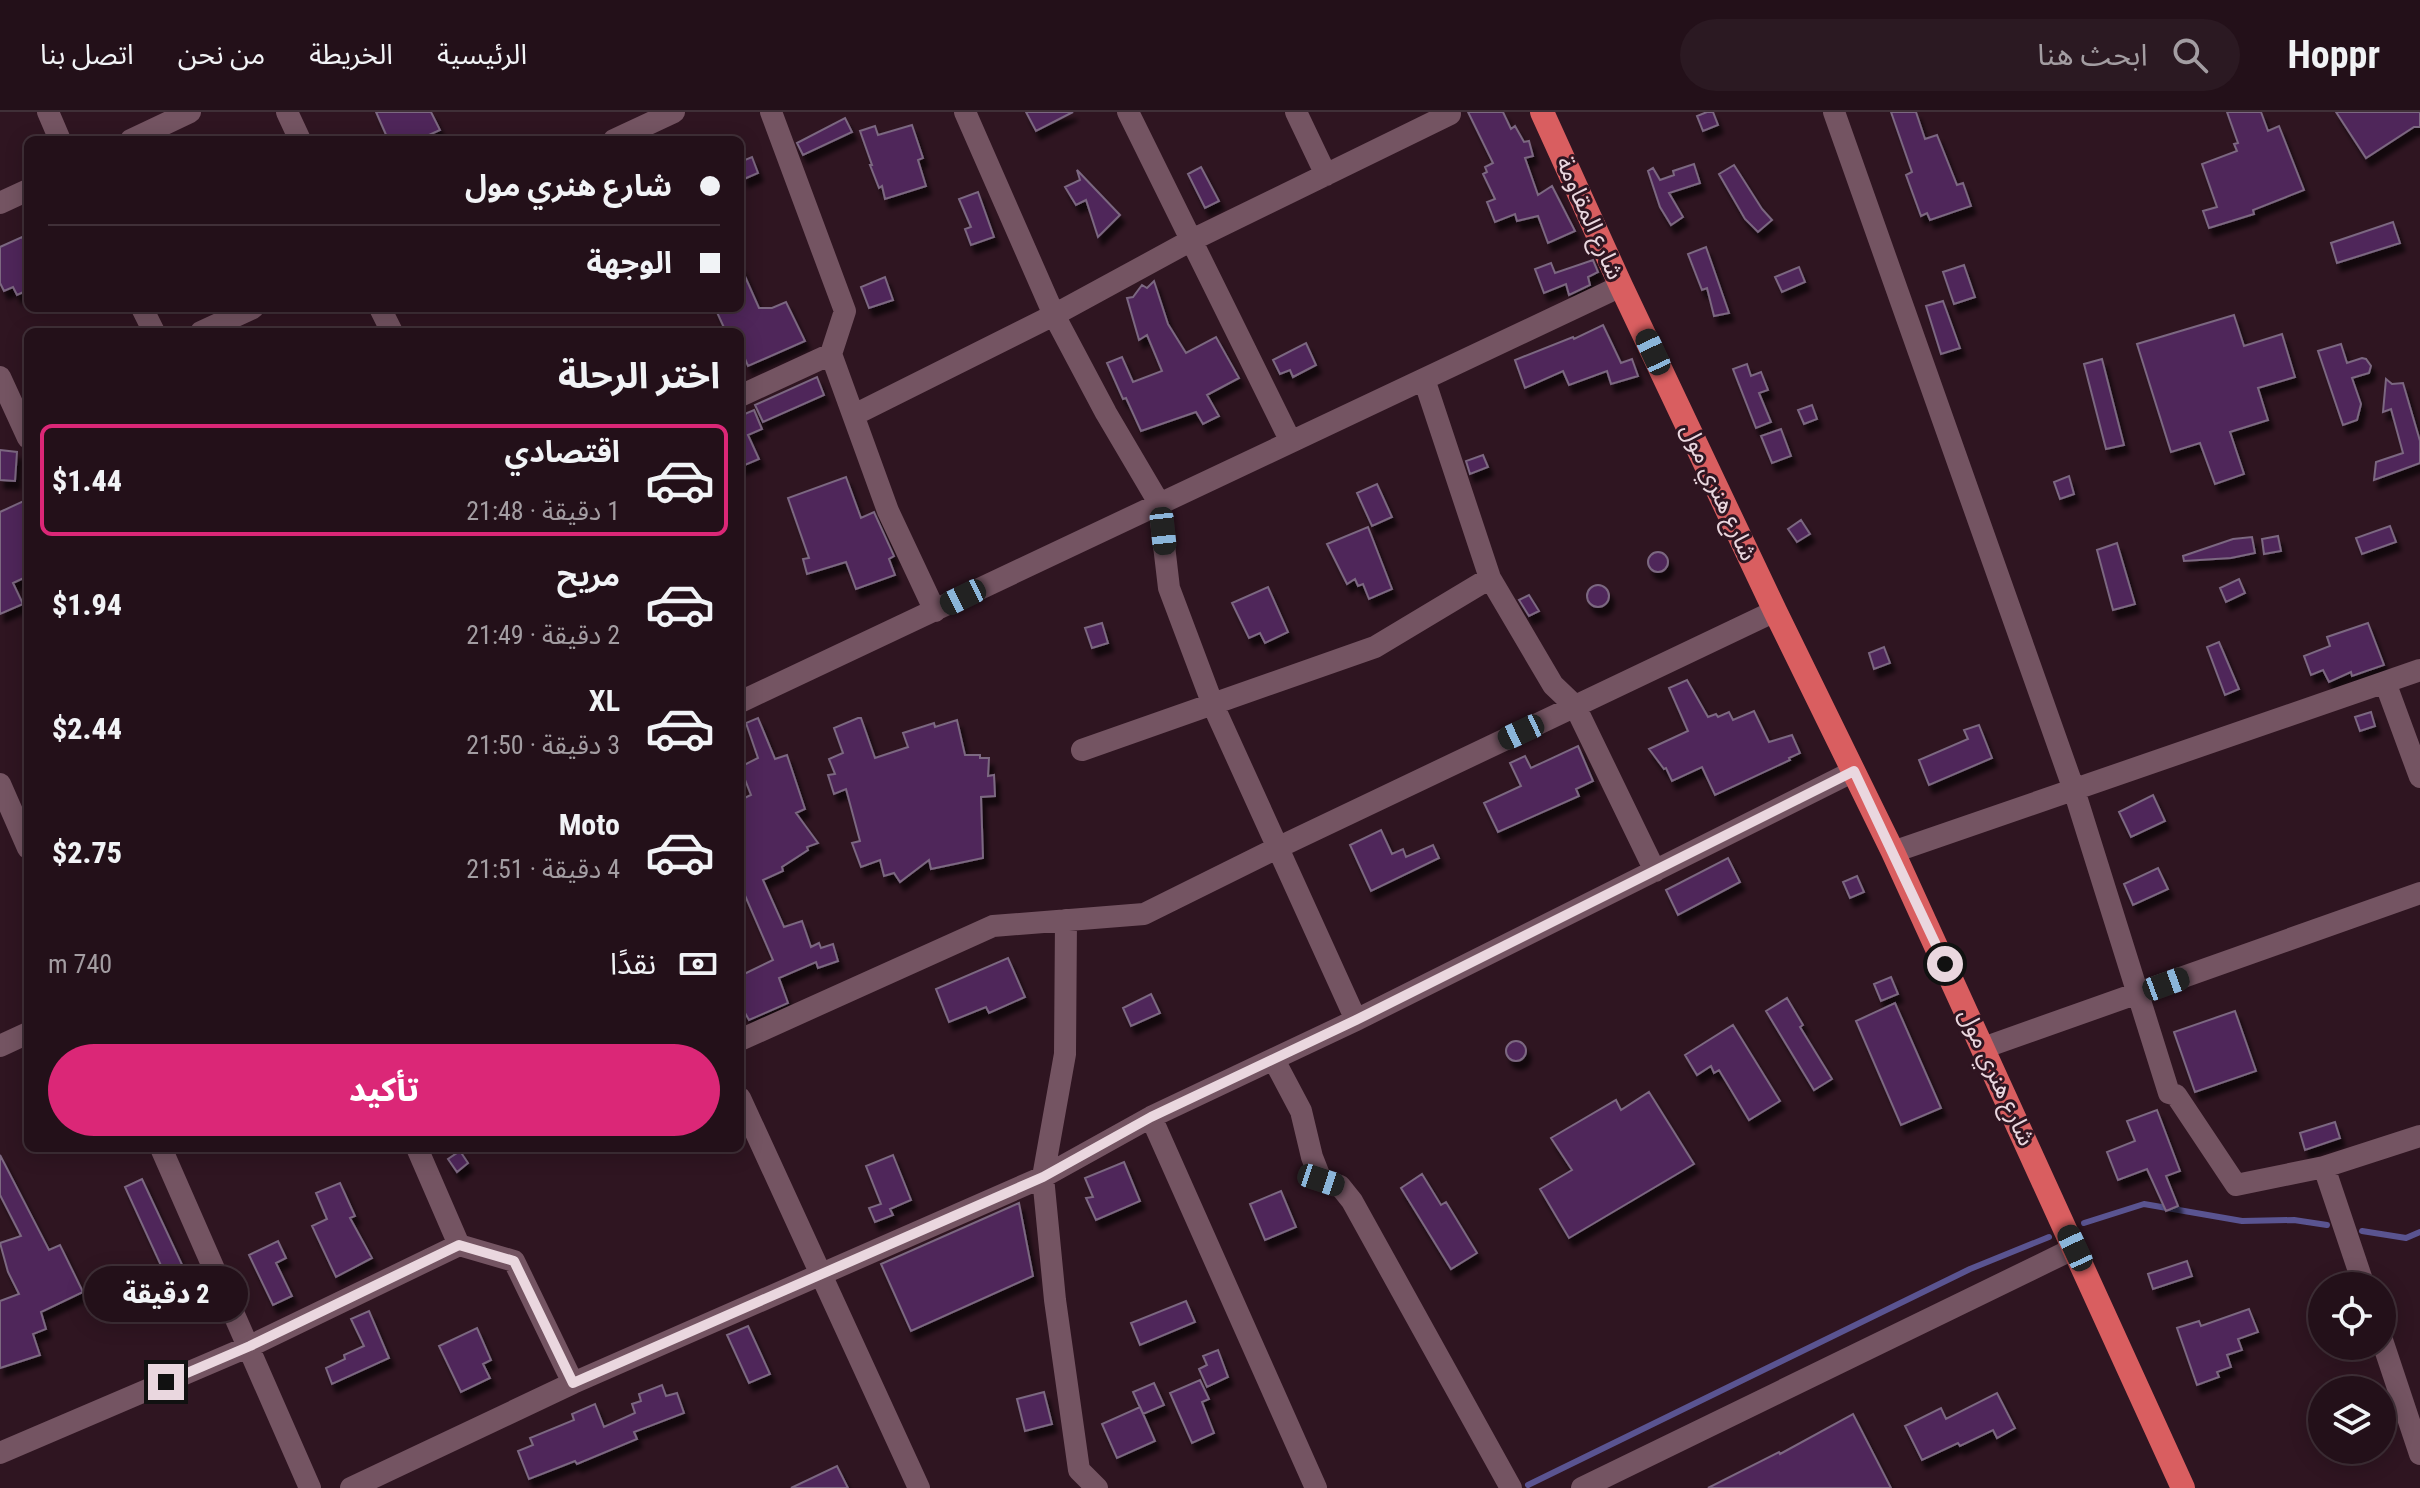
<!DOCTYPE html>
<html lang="ar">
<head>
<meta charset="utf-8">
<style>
  body { margin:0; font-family:"Roboto Condensed","Noto Sans Arabic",sans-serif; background:#2b1922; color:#f1f3f6; direction:rtl; height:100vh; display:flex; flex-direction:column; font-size:30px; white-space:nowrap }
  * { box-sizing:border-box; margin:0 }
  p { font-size:26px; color:#a39da2 }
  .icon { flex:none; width:44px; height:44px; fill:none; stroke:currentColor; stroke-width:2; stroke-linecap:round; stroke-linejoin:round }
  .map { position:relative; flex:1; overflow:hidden; direction:ltr }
  .panel { position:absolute; left:24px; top:216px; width:720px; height:824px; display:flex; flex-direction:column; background:#231019; border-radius:12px; box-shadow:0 4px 20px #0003,0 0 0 2px #403038; direction:rtl }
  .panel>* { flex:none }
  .guide { position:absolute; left:24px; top:24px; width:720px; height:176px; border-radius:12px; box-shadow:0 4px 20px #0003,0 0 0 2px #403038; direction:rtl; display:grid; align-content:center; height:176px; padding:0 24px; background:#231019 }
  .buttons { position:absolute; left:2308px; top:1160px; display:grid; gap:16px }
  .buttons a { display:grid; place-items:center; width:88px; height:88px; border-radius:50%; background:#231019; box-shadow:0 4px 20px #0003,0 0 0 2px #403038; font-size:40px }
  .end { position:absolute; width:36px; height:36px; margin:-18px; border:10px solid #ead7df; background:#111; box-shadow:0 0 0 4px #111 }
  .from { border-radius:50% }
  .bubble { position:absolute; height:56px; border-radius:28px; background:#231019; box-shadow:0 4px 20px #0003,0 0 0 2px #403038; font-size:26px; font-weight:800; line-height:56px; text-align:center; direction:rtl }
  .car { position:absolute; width:24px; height:48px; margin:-24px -12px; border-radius:10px; box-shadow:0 0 6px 2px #0007; background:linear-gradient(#222 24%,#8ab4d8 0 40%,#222 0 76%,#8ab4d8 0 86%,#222 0) }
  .guide b { display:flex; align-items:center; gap:28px; height:76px; font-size:30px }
  .guide b+b { border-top:2px solid #403038 }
  .guide i { width:20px; height:20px; background:#f1f3f6 }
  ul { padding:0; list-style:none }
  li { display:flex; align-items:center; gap:24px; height:112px; margin:0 16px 12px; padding:0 8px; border:4px solid transparent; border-radius:12px }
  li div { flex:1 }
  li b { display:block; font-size:30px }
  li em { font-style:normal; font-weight:800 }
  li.current { border-color:#db2777 }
  li>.icon { width:72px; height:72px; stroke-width:1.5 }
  h2 { padding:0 24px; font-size:36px; line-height:96px }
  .pay { display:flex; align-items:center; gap:20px; height:88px; padding:0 24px; font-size:30px }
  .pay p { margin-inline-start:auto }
  .action { display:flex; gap:16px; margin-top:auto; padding:16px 24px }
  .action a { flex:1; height:92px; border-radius:48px; background:#db2777; color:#fff; font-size:32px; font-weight:800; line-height:92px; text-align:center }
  header { display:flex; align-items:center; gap:48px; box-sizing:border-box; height:112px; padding:0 40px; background:#231019; border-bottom:2px solid #403038 }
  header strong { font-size:38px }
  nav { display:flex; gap:44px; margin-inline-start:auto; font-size:28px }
  .search { width:560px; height:72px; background:#2b1922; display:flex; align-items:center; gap:20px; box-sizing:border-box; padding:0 28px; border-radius:44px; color:#a39da2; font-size:30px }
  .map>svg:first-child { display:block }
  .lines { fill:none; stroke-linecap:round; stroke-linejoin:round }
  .stream { stroke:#5a5491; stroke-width:6 }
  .building { fill:#4f275a; stroke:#7b6781; stroke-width:2; filter:url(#shadow) }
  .minor { stroke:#745462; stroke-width:22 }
  .trunk { stroke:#d95e60; stroke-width:24 }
  .route { stroke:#ead7df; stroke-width:10 }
  .labels { text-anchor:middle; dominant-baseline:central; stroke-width:6; stroke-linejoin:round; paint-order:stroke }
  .street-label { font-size:24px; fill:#ead7df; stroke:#2f1521 }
</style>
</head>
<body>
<header>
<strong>Hoppr</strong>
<div class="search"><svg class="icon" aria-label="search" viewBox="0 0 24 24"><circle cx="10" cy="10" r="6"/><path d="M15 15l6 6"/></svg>ابحث هنا</div>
<nav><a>الرئيسية</a><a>الخريطة</a><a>من نحن</a><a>اتصل بنا</a></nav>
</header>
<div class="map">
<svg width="2420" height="1376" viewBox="0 0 2420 1376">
  <defs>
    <filter id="shadow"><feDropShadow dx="4.5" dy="8" stdDeviation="2" flood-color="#0009"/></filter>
  </defs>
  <rect width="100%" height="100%" fill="#2f1521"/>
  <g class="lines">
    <path class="stream" d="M2084,1111L2144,1092L2242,1109L2294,1108L2327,1113
      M2362,1119L2406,1126L2420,1120
      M1528,1373L1970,1157L2049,1125"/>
  </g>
  <path class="building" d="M376,0H431L440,18L418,28H393L387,25Z
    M1026,0H1073L1036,19Z
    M1468,0H1503L1511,17L1515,14L1524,30L1529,29L1533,44L1525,46L1538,83L1552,74L1575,119L1548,131L1538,104L1517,109L1515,102L1495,110L1487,90L1495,87L1483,62L1487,60L1485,55L1493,51Z
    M1707,0H1713L1718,13L1703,19L1697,4Z
    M1891,0H1916L1925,27L1937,23L1957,73L1963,71L1971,94L1930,108L1927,101L1921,104L1906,63L1912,60Z
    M2227,0H2261L2268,19L2279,14L2304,78L2253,98L2254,102L2209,116L2203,99L2217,95L2202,52L2237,39L2234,32L2238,31Z
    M2336,0H2420V15H2414L2366,46Z
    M845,6L852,20L803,43L797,31Z
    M912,13L923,46L918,48L926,74L885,87L882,74L879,76L870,53H872L860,19L875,14L878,23Z
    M752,45L758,61L744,67L740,50Z
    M1694,52L1700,71L1669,81L1683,105L1671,113L1660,95L1648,59L1653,56L1660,68L1674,63L1673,59Z
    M1734,53L1762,97L1772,108L1758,120L1745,107L1719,62Z
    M1201,55L1219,89L1205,96L1188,62Z
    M1077,58L1120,103L1098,125L1086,88L1076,93L1065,75L1080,68Z
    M978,80L994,125L971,133L965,117L971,115L959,87Z
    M2393,110L2400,131L2337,151L2331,131Z
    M22,125L28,138V178L17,183L13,175L4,179L0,171V135Z
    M1706,135L1729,201L1714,204L1707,176L1702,178L1688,142Z
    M1593,148L1598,160L1588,165L1590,173L1569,183L1566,172L1544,181L1535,157L1551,151L1555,161Z
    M740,153L759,196H772L786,190L805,229L748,254L740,235V220H726L715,196H740Z
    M1964,153L1975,185L1954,192L1943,160Z
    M1799,155L1805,170L1782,180L1775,165Z
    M885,165L893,188L869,196L861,175Z
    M1154,169L1168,212L1186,241L1216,225L1239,266L1207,283L1219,304L1203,312L1196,300L1141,319L1126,286L1123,287L1107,251L1122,245L1133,270L1162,259L1147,223L1139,228L1127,186L1133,185L1142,173L1147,176Z
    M1943,189L1960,236L1941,242L1926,194Z
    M2234,203L2244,234L2282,222L2295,265L2258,276L2268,308L2230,320L2244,362L2215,372L2200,331L2171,340L2137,232Z
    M1603,213L1621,251L1632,247L1638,264L1611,272L1607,259L1569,273L1563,259L1525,276L1515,248L1573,225L1574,227Z
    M1306,231L1316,253L1293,265L1290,258L1280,262L1273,248Z
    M2341,232L2347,251L2362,246L2366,247L2371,254L2369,261L2352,266L2361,292L2357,308L2343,313L2318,239Z
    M2102,247L2124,333L2106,337L2084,252Z
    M1747,252L1751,264L1761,260L1768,278L1759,281L1771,310L1756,316L1733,257Z
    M817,265L824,283L763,310L755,293Z
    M2386,267L2392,272L2403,271L2420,329V351L2374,368L2376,350L2403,341L2391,297L2383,300Z
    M1812,293L1817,307L1804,312L1798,298Z
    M754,298L762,317L748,323L759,347L740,355V304Z
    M1781,317L1791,344L1772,351L1761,324Z
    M0,338L17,340L15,369L0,368Z
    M1483,343L1488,355L1470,362L1466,349Z
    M2069,364L2074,382L2060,387L2054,370Z
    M846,365L861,406L874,400L894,444L889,447L895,463L856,477L846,450L807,462L803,447L809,446L788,386Z
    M1377,372L1392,405L1372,414L1357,381Z
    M28,387V464L13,471L23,492L0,502V400Z
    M1801,408L1810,422L1797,430L1788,417Z
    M2390,414L2396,430L2362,442L2356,426Z
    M1368,415L1392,477L1369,487L1363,472L1358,474L1355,467L1347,472L1327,432Z
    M2278,424L2281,439L2264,442L2262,427Z
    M2252,425L2255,441L2231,446L2184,449L2183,444L2233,427Z
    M2117,431L2135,492L2113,498L2097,438Z
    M1648 450a10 10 0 1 1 20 0a10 10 0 1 1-20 0Z
    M2239,467L2245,481L2226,490L2220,476Z
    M1587 484a11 11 0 1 1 22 0a11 11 0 1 1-22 0Z
    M1268,475L1288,520L1265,531L1260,521L1249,526L1232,491Z
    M1529,483L1539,499L1529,504L1519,488Z
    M1102,511L1108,531L1092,536L1085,516Z
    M2368,511L2384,553L2352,564L2351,560L2329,570L2323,558L2311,563L2304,544L2330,534L2327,525Z
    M2219,530L2239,577L2225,583L2207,535Z
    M1884,535L1890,551L1874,557L1869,541Z
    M1687,568L1708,605L1716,602L1718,605L1729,600L1733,608L1754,599L1769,630L1792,623L1800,641L1789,646L1790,648L1715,683L1702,655L1672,669L1666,656L1664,657L1649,637L1688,619L1669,576Z
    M2371,600L2375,614L2360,619L2355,605Z
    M758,606L775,647L787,643L805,697L796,701L818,731L807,735L808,738L782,755L783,759L763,768L784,815L802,809L811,835L819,831L821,836L833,832L838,849L818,856L816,850L779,866L788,891L749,908L740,892V864L773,848L740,772V734L744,732L740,719V688L751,683L740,655L758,646L746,611Z
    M858,606H861L875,646L908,635L903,621L934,611L935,615L957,608L965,643H980V646H989L988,664L994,663L995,684L981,685L983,746L931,757L929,748L900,770L894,761L884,764L880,748L861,755L852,731L860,729L846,677L834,682L828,663L835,662L829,647L843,641L834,616Z
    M1979,613L1992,646L1929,673L1919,648L1968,627L1964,618Z
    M1578,634L1593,669L1576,677L1579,684L1498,720L1484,691L1521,674L1510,651L1525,644L1531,656Z
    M2153,683L2165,709L2131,725L2119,700Z
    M1381,718L1392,742L1403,737L1406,745L1433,733L1439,746L1371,779L1350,733Z
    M1728,746L1740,770L1678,803L1666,778Z
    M2158,756L2168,777L2133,793L2124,772Z
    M1857,764L1864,780L1850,786L1843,770Z
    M1008,846L1025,885L989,901L986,895L949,910L936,877Z
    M1891,865L1898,882L1881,889L1874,872Z
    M1151,882L1160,901L1131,914L1123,896Z
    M1787,886L1803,913L1800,915L1832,967L1814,978L1766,899Z
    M1895,891L1941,996L1901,1013L1856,909Z
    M2235,899L2256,959L2195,980L2174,920Z
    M1733,913L1780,989L1749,1008L1719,958L1714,961L1711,954L1697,963L1685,943Z
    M1506 939a10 10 0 1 1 20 0a10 10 0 1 1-20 0Z
    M1649,980L1694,1052L1569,1126L1540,1077L1572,1058L1551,1026L1616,988L1621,998Z
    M2157,998L2180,1059L2166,1064L2178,1094L2166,1099L2147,1057L2118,1068L2107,1040L2135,1029L2127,1009Z
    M2335,1010L2340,1026L2305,1038L2300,1021Z
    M460,1039L468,1051L457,1060L448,1047Z
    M0,1043L49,1138L60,1133L83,1180L41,1200L46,1217L33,1222L40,1243L0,1256V1189L19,1182L8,1160L0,1131L21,1124L0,1083Z
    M893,1043L911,1088L890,1097L893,1103L875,1110L869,1096L881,1092L866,1054Z
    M1124,1050L1140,1089L1096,1108L1086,1086L1093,1085L1085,1066Z
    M1422,1062L1441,1093L1446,1090L1477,1141L1451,1157L1401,1076Z
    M142,1067L199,1189L181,1197L125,1075Z
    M340,1071L355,1104L350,1106L372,1146L336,1165L312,1114L327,1107L316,1081Z
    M1281,1079L1296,1115L1265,1128L1250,1092Z
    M1019,1091L1033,1164L911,1219L881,1152Z
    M278,1129L286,1146L276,1151L292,1184L273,1193L249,1143Z
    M2187,1149L2192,1164L2153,1177L2148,1162Z
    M1186,1189L1195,1210L1140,1233L1131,1211Z
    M2249,1197L2258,1220L2238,1227L2242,1238L2227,1243L2231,1255L2217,1260L2219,1265L2197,1273L2177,1216L2199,1209L2201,1214Z
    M369,1199L389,1246L332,1272L326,1256L345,1247L344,1243L364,1234L351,1207Z
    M748,1214L770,1262L749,1271L727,1223Z
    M477,1216L491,1248L483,1252L490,1266L461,1280L439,1234Z
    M1218,1238L1228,1265L1207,1275L1199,1257L1207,1253L1203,1244Z
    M1200,1268L1209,1287L1202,1290L1214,1321L1192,1331L1170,1281Z
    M1154,1271L1164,1293L1143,1302L1133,1280Z
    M662,1273L666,1284L677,1281L684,1301L634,1320L637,1327L577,1352L575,1349L529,1367L518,1339L533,1333L530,1326L574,1308L572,1302L595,1292L604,1315L635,1301L632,1292L641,1289L639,1282Z
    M1044,1280L1052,1312L1025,1319L1017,1287Z
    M1997,1281L2015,1316L1997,1326L1993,1318L1960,1334L1958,1331L1922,1348L1905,1314L1941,1296L1946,1307Z
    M1140,1295L1155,1329L1117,1346L1102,1312Z
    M1853,1302L1891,1376H1708L1779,1340L1780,1342Z
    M837,1354L848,1376H791Z"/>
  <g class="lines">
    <path class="minor" d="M48,0L60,28
      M287,0L300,28
      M771,0L845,199L831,242L888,399L935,499
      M965,0L1054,203L1106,301L1159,391L1169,476L1213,593L1356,908
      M1128,0L1291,330
      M1296,0L1326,63
      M1834,0L2074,678L2169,981L2176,983L2236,1073L2324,1055L2420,1024
      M131,28L190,0
      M614,28L674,0
      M0,91L28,78
      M142,196L154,220
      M380,196L392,220
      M201,220L253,196
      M0,265L28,326
      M1424,267L1490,466L1553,573L1575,594L1655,759
      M740,284L831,242
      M854,303L1054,203L1190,129L1450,2
      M2385,570L2420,665
      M740,590L1621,174
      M1082,638L1375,535L1490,466
      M0,672L28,736
      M1893,740L2420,558
      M1066,808L1065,942L1043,1065L1055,1188L1079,1358L1097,1376
      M740,928L993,814L1144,802L1277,736L1775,499
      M0,934L28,921
      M1983,936L2420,781
      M1274,948L1301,999L1312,1045L1321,1068L1340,1074L1352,1089L1511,1376
      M740,986L919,1376
      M1151,1005L1316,1376
      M161,1036L310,1376
      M417,1036L459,1133
      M2324,1055L2364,1174
      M2382,1228L2420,1342
      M0,1341L250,1234L459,1133L514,1149L573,1271
      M351,1376L573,1271L1043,1065L1151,1005L1356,908L1854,659
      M1582,1376L2075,1136"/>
    <path class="trunk" d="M1542,0L1621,174L1775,499L1893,740L2183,1376"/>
  </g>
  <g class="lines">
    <path class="route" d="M166,1270L250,1234L459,1133L514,1149L573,1271L1043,1065L1151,1005L1356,908L1854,659L1945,852"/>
  </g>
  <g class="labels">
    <g class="street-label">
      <text transform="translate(1590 106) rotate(66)">شارع المقاومة</text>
      <text transform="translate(1719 380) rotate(65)">شارع هنري مول</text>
      <text transform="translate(1997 965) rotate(65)">شارع هنري مول</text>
    </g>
  </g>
</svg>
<div class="buttons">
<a><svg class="icon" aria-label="locate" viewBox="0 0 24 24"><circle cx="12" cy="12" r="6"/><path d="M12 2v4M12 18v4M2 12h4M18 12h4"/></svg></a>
<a><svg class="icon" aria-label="layers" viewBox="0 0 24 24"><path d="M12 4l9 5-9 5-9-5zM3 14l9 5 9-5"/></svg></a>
</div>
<i class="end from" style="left:1945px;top:852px"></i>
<i class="end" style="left:166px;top:1270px"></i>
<div class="bubble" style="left:84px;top:1154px;width:164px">2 دقيقة</div>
<i class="car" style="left:1653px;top:240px;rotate:335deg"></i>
<i class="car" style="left:1163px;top:419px;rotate:174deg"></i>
<i class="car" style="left:963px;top:485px;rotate:244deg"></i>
<i class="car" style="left:1521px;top:620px;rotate:245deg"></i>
<i class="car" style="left:2166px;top:872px;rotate:70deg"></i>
<i class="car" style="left:1321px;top:1068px;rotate:108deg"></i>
<i class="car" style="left:2075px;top:1136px;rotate:335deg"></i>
<div class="guide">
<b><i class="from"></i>شارع هنري مول</b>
<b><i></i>الوجهة</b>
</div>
<section class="panel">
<h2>اختر الرحلة</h2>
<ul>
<li class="current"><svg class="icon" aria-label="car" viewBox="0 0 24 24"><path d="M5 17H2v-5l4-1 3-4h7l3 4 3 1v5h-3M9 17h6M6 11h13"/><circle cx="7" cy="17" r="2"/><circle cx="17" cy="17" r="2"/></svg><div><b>اقتصادي</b><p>1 دقيقة · 21:48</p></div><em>$1.44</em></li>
<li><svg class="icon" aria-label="car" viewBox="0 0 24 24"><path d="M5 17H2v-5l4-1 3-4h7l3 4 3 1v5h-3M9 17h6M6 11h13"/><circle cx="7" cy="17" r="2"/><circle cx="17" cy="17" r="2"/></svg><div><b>مريح</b><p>2 دقيقة · 21:49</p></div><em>$1.94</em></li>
<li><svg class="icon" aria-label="car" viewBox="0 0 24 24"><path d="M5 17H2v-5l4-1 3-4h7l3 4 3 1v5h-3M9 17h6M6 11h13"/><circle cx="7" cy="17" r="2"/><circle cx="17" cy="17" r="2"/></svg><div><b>XL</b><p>3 دقيقة · 21:50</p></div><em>$2.44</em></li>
<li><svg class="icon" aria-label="car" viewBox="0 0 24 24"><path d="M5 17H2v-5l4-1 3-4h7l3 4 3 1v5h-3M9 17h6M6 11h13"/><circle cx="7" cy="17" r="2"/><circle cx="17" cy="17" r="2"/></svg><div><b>Moto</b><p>4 دقيقة · 21:51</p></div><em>$2.75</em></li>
</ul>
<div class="pay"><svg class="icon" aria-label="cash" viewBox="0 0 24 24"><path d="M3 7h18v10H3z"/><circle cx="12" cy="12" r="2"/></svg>نقدًا<p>740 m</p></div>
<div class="action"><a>تأكيد</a></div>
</section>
</div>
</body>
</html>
